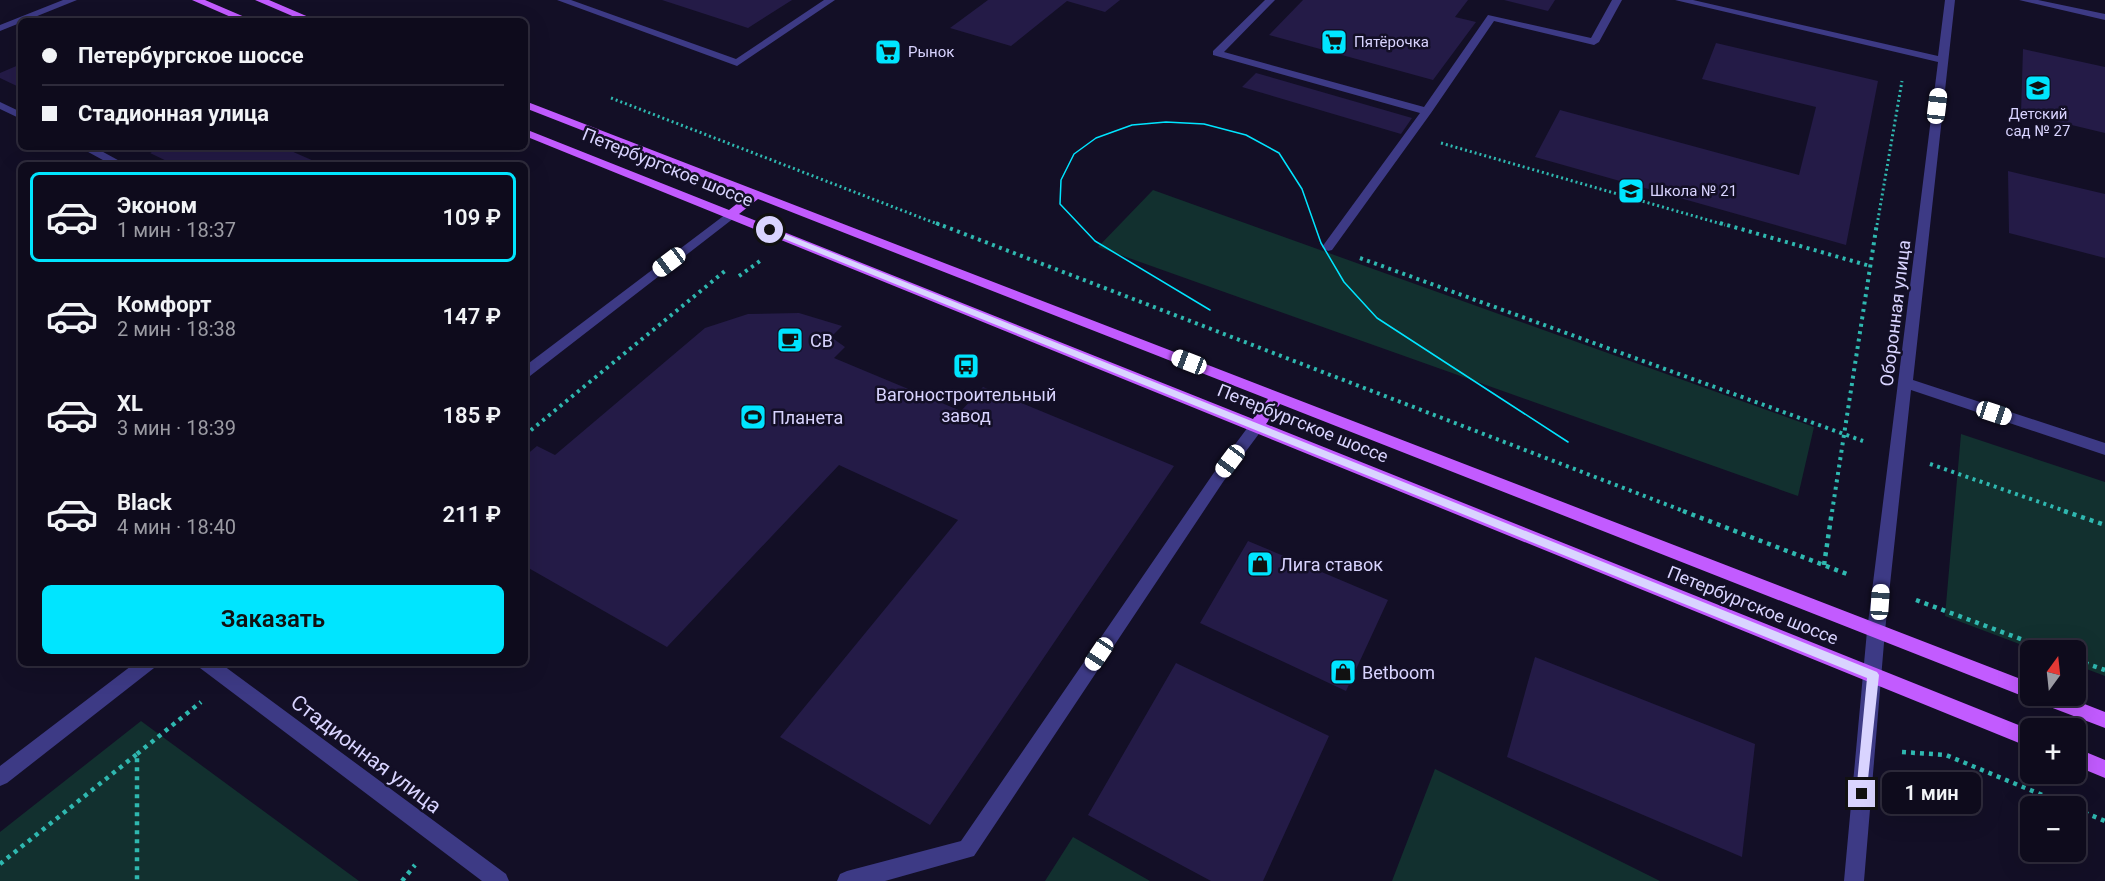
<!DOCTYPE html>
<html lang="ru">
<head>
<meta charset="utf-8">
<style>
  body { margin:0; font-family:Roboto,sans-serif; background:#171425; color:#f1f3f6; height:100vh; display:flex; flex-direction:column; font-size:22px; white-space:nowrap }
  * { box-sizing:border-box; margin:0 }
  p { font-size:20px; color:#9b9ba3 }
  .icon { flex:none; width:33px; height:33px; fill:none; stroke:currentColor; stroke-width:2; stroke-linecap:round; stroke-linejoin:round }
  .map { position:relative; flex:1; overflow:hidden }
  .sheet { position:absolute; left:18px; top:162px; width:510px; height:504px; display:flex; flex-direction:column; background:#0e0b1c; border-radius:9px; box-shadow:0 6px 24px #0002,0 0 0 2px #2e2b3b }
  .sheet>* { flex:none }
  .banner { position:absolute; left:18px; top:18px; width:510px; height:132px; border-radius:9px; box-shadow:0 6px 24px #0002,0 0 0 2px #2e2b3b; display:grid; align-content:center; height:132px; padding:0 24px; background:#0e0b1c }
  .needle { width:39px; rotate:15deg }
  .controls { position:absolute; left:2020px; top:640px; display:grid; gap:12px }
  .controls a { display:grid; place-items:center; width:66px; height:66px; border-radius:9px; background:#0e0b1c; box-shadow:0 6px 24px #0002,0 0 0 2px #2e2b3b; font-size:30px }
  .end { position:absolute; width:27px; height:27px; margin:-14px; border:8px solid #d9d4ff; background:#111; box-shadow:0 0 0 3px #111 }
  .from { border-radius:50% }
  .bubble { position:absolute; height:42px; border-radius:9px; background:#0e0b1c; box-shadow:0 6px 24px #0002,0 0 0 2px #2e2b3b; font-size:20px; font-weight:600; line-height:42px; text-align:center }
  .car { position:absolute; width:18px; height:36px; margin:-18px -9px; border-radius:8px; box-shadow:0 0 4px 2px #0007; background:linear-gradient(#fff 24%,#345 0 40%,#fff 0 76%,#345 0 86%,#fff 0) }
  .banner b { display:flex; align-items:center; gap:21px; height:57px; font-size:22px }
  .banner b+b { border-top:2px solid #2e2b3b }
  .banner i { width:15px; height:15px; background:#f1f3f6 }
  ul { padding:10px 0 0; list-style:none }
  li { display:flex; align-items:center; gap:18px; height:90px; margin:0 12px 9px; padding:0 12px; border:3px solid transparent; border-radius:9px }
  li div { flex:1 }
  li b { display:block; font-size:22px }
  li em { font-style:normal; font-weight:600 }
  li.selected { border-color:#00e5ff }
  li>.icon { width:54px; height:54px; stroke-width:1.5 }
  .primary-button { display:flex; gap:12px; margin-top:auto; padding:12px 24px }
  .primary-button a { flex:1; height:69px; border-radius:9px; background:#00e5ff; color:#111; font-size:24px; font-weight:600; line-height:69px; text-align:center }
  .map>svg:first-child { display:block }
  .green { fill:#12302f }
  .building { fill:#241b47 }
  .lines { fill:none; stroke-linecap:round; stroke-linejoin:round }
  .path-far2 { stroke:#2fb8b0; stroke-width:3; stroke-dasharray:2 3; stroke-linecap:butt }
  .path-far1 { stroke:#2fb8b0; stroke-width:4; stroke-dasharray:3 4.5; stroke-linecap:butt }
  .path { stroke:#2fb8b0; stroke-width:4.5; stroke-dasharray:4 5; stroke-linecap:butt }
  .minor { fill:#3d3a85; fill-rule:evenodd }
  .major { fill:#c25bff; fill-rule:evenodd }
  .tram { stroke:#00e5ff; stroke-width:1.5 }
  .route { fill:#d9d4ff }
  .labels { text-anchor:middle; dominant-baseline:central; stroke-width:5; stroke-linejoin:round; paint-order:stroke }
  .far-poi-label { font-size:15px; fill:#d9d4ff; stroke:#130f26; text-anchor:start }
  .street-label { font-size:18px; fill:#d9d4ff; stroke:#130f26 }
  .poi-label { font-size:18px; fill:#d9d4ff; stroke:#130f26; text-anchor:start }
  .near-street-label { font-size:21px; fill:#d9d4ff; stroke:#130f26 }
</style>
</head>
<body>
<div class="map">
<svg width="2105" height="881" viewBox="0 0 2105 881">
  <rect width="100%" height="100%" fill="#130f26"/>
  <path class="green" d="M1153,190L1814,427L1798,496L1098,247Z
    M1961,434L2105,482V676L2076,665V651H2038L1945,616Z
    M141,721L359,881H0V832Z
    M1435,769L1660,881H1392Z
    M1073,837L1150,881H1045Z"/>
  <path class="building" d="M662,0H792L748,28Z
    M988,0H1120L1105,12L1067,1L1011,46L950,28Z
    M1303,0H1468L1455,17L1476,22L1433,80L1269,35Z
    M1504,0H1555L1548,11Z
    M1716,43L1878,81L1846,245L1535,157L1560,110L1799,175L1816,107L1702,79Z
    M2023,49L2105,67V133L2021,113Z
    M21,64V88L0,78V73Z
    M1256,73L1412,118L1401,134L1242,87Z
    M162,147H282L323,165H175L150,153Z
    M2008,171L2105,194V258L2009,233Z
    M799,313L842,326L831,337L845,347L834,358L961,411L983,387L1174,466L930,825L780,737L958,520L839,465L667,647L525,566V456L537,446L555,455L705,328L748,314Z
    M1248,541L1388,600L1346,691L1200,623Z
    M1535,657L1755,744L1742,857L1507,757Z
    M1176,663L1329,736L1263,881H1211L1088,815Z"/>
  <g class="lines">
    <path class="path-far2" d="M611,98L940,225
      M1441,143L1725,225
      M1877,225L1902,81"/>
    <path class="path-far1" d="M936,223L1686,512
      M1720,223L1870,266
      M1360,258L1863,441
      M739,276L760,261
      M525,435L725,271
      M1930,464L2068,512
      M1832,512L1877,223"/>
    <path class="path" d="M1683,511L1847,574
      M2064,511L2105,525
      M1824,565L1832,511
      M1916,600L2053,651
      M2076,660L2105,670
      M1902,752L1946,755L2071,807
      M137,754L201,702
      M2076,809L2105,821
      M0,864L137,754V881
      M402,881L415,865"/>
    <path class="minor" d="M63,0H77L0,31V25Z
      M557,0H571L736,59L824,0H835L737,66Z
      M1265,0H1275L1224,52L1424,107L1488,15L1591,38L1612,0H1622L1599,42L1594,45L1494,21L1431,113L1332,250L1328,251L1322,247L1420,113L1213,55V51Z
      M1675,0H1693L1938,56L1945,0H1955L1913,380L2105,443V455L1911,390L1885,631L1864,881H1844L1867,631L1938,62Z
      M2019,0H2038L2105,14V20Z
      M0,102L21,112V119L0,109Z
      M79,147H94L127,165H112Z
      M730,211L736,215L734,218L530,376L525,378V366Z
      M1256,422L1261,423L1263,427L1261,431L1223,482L974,856L885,881H837L840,874L847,871L961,841L1213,474L1251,423Z
      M135,663H157L154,668L7,783L0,786V766Z
      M197,663H220L506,874L509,881H482L200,668Z"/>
    <path class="major" d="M192,0H205L254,21H240Z
      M255,0H269L318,21H304Z
      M525,101L2031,683V696H2064L2105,712V728L2037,702L2035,698L2025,697L1280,404L1266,424L2031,730V747L2024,745L525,136V129L729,210L748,195L525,108ZM758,199L1268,399L1253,419L739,214Z
      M2076,748L2105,760V778L2076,766Z"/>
    <path class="tram" d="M1210,310L1095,241L1060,204L1061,180L1074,154L1096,138L1132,125L1166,122L1204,124L1246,135L1279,153L1302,189L1321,243L1344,282L1377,318L1568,442"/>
  </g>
  <path class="route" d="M767,229H773L1877,672L1879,675L1866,798H1858L1856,794L1867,678L767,232Z"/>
  <defs>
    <symbol id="supermarket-square" viewBox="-11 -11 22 22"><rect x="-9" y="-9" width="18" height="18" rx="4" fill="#00e5ff" stroke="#130f26"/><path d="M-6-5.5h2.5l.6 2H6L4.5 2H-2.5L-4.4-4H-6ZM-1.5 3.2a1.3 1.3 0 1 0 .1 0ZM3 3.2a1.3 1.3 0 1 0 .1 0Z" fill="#111"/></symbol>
    <symbol id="school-square" viewBox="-11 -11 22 22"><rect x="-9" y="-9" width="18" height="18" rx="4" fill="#00e5ff" stroke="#130f26"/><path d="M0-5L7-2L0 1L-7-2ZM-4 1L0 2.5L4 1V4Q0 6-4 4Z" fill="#111"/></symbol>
    <symbol id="cafe-square" viewBox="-11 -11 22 22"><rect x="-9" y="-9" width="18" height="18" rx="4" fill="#00e5ff" stroke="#130f26"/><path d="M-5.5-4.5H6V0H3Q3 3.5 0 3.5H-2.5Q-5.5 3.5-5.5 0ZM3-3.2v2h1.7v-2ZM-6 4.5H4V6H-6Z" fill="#111"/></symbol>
    <symbol id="bus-square" viewBox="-11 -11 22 22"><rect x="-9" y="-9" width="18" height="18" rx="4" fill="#00e5ff" stroke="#130f26"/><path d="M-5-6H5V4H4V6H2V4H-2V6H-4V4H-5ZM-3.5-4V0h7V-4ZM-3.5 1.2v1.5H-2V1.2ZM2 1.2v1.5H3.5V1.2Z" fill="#111"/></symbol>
    <symbol id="stadium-square" viewBox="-11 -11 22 22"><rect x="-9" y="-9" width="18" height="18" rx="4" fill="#00e5ff" stroke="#130f26"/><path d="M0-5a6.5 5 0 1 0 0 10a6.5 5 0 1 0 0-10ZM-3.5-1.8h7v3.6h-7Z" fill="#111"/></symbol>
    <symbol id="shop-square" viewBox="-11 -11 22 22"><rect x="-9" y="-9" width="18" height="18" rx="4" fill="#00e5ff" stroke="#130f26"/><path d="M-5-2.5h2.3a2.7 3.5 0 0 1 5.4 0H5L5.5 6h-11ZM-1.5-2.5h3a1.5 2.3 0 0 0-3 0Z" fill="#111"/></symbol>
  </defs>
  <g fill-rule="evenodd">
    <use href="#supermarket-square" x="1319" y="27" width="30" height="30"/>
    <use href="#supermarket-square" x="873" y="37" width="30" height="30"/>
    <use href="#school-square" x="2023" y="73" width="30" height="30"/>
    <use href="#school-square" x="1616" y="176" width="30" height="30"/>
    <use href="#cafe-square" x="775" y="325" width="30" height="30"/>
    <use href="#bus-square" x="951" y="351" width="30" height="30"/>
    <use href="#stadium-square" x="738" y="402" width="30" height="30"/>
    <use href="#shop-square" x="1245" y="549" width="30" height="30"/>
    <use href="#shop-square" x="1328" y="657" width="30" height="30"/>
  </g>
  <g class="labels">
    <g class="far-poi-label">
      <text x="1354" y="42">Пятёрочка</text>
      <text x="908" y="52">Рынок</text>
      <text x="2038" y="114" text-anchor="middle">Детский<tspan x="2038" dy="17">сад № 27</tspan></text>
      <text x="1650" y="191">Школа № 21</text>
    </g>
    <g class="street-label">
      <text transform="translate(668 167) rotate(22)">Петербургское шоссе</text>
      <text transform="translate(1895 313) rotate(-83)">Оборонная улица</text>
      <text transform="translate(1303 423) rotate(22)">Петербургское шоссе</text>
      <text transform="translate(1753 605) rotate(22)">Петербургское шоссе</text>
    </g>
    <g class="poi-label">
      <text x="810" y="340">СВ</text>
      <text x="966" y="394" text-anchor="middle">Вагоностроительный<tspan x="966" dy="21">завод</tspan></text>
      <text x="772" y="417">Планета</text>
      <text x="1280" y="564">Лига ставок</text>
      <text x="1362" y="672">Betboom</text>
    </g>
    <g class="near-street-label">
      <text transform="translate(366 754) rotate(37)">Стадионная улица</text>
    </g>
  </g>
</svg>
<div class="controls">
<a><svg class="needle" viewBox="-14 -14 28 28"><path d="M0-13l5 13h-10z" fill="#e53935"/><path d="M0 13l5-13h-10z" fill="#9b9ba3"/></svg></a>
<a>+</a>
<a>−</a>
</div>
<i class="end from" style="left:770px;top:230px"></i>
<i class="end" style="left:1862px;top:794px"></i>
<div class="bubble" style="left:1882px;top:772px;width:99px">1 мин</div>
<i class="car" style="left:1937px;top:106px;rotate:7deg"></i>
<i class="car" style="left:669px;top:262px;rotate:233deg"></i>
<i class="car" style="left:1189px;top:362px;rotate:291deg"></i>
<i class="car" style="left:1994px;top:413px;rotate:108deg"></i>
<i class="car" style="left:1230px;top:461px;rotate:217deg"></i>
<i class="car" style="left:1880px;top:602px;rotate:4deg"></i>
<i class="car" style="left:1099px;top:654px;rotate:214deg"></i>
<div class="banner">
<b><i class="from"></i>Петербургское шоссе</b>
<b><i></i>Стадионная улица</b>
</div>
<section class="sheet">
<ul>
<li class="selected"><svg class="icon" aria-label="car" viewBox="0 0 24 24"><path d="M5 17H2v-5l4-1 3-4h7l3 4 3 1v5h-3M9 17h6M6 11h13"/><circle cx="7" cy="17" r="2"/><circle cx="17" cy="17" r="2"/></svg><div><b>Эконом</b><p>1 мин · 18:37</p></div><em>109 ₽</em></li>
<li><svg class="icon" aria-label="car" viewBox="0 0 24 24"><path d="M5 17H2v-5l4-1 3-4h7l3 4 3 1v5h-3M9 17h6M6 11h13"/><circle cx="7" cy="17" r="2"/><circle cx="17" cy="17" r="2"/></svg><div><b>Комфорт</b><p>2 мин · 18:38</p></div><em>147 ₽</em></li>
<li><svg class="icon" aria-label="car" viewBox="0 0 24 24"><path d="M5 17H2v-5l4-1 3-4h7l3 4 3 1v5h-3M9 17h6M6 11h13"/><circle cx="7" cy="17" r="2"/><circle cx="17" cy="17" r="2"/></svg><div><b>XL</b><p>3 мин · 18:39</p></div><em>185 ₽</em></li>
<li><svg class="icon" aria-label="car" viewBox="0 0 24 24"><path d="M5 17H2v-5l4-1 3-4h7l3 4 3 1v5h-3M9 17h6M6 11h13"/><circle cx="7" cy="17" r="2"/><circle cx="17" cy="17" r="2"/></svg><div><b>Black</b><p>4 мин · 18:40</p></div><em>211 ₽</em></li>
</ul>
<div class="primary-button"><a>Заказать</a></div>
</section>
</div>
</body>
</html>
